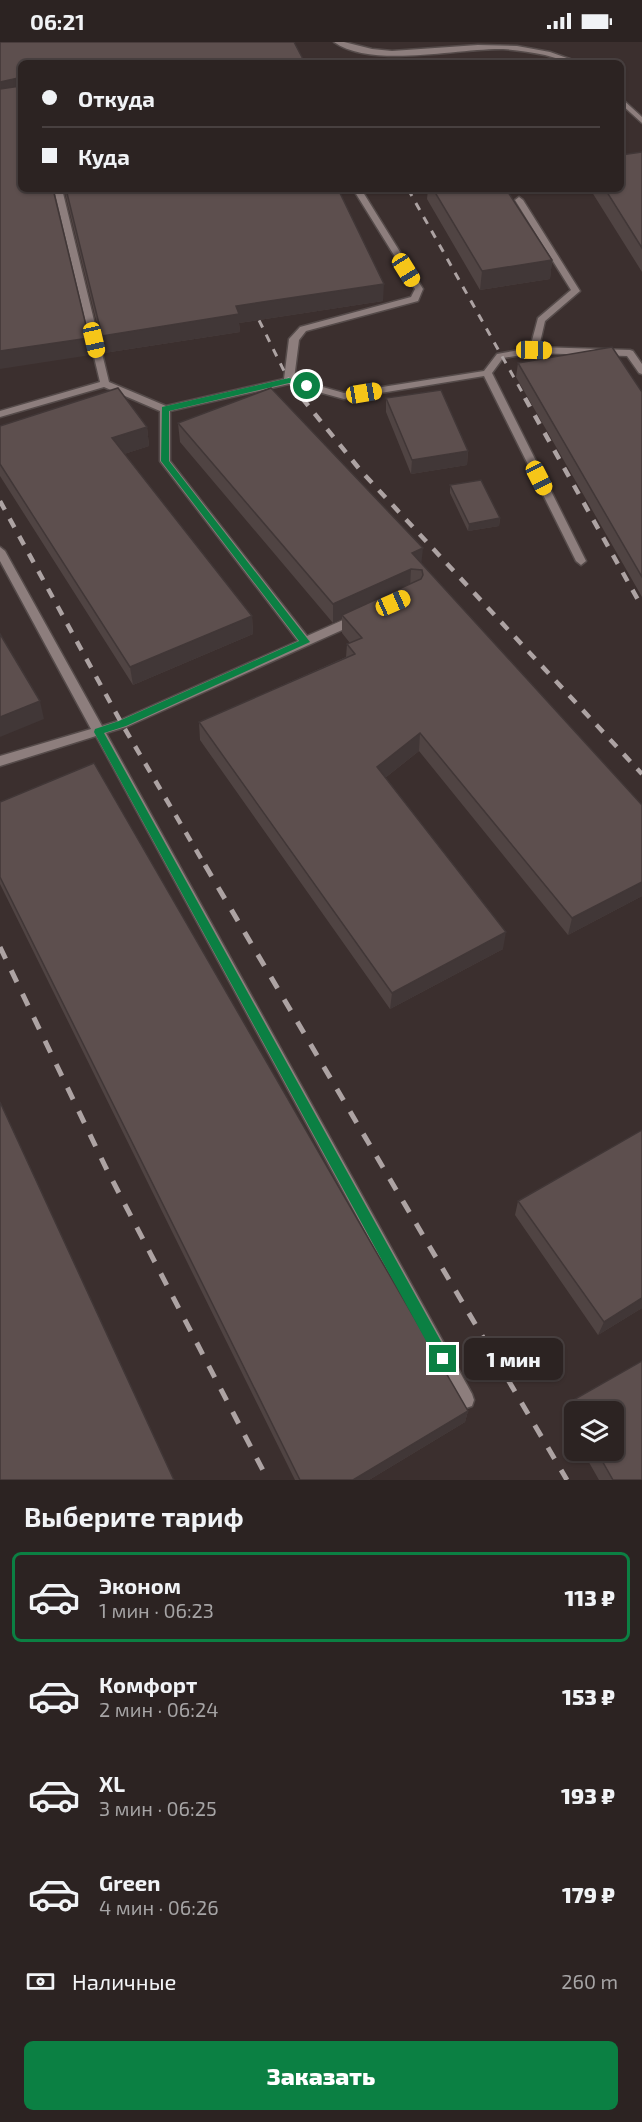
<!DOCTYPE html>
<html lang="ru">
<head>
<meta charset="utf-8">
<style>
  body { margin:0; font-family:"Exo 2",sans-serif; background:#382f2f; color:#f1f3f6; height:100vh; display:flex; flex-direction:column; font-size:22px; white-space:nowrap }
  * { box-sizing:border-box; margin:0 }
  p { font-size:20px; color:#a6a4a5 }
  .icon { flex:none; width:33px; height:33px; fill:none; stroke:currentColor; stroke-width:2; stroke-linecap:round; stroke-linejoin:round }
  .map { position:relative; height:1438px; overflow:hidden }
  .drawer { display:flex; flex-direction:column; background:#2c2322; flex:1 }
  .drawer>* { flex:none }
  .banner { position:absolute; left:18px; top:18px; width:606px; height:132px; border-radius:9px; box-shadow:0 2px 4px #0004,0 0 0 2px #484040; display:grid; align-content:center; height:132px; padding:0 24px; background:#2c2322 }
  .controls { position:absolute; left:564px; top:1359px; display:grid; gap:12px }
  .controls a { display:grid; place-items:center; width:60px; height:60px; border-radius:9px; background:#2c2322; box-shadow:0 2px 4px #0004,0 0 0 2px #484040; font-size:30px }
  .end { position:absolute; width:27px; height:27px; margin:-14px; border:8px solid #0b8043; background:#fff; box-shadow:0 0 0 3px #fff }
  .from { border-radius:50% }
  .bubble { position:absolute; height:42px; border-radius:9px; background:#2c2322; box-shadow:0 2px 4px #0004,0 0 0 2px #484040; font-size:20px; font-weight:800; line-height:42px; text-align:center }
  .car { position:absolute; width:18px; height:36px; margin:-18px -9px; border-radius:8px; box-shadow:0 0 4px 2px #0007; background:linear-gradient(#f5c518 24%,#345 0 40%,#f5c518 0 76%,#345 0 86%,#f5c518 0) }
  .banner b { display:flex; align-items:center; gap:21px; height:57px; font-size:22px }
  .banner b+b { border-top:2px solid #484040 }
  .banner i { width:15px; height:15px; background:#f1f3f6 }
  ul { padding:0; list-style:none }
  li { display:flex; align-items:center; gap:18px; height:90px; margin:0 12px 9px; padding:0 12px; border:3px solid transparent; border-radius:9px }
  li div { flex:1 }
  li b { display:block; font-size:22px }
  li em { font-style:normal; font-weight:800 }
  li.active { border-color:#0b8043 }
  li>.icon { width:54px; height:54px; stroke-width:1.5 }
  h2 { padding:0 24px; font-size:27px; line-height:72px }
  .pay { display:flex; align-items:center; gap:15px; height:66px; padding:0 24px; font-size:22px }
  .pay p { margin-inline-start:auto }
  .cta { display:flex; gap:12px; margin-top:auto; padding:12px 24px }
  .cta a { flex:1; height:69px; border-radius:9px; background:#0b8043; color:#fff; font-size:24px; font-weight:800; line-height:69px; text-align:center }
  .status { display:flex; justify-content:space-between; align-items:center; height:42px; padding:0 30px; background:#2c2322; direction:ltr }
  .status svg { height:16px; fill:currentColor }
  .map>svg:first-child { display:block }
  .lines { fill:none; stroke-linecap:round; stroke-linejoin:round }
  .lane-casing { stroke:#554b4a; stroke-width:3 }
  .lane { fill:#8d7e7d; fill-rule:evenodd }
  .rail-far2 { stroke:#ada3a3; stroke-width:3; stroke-dasharray:8 8; stroke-linecap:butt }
  .rail-far1 { stroke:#ada3a3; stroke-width:4.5; stroke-dasharray:10 10; stroke-linecap:butt }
  .rail { stroke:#ada3a3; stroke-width:5; stroke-dasharray:13 13; stroke-linecap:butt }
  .wall { fill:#504443 }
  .shaded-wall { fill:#413737 }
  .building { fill:#5d4f4e; stroke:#413737; stroke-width:1.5 }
  .route { fill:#0b8043 }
</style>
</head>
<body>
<div class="status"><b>06:21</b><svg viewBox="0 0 49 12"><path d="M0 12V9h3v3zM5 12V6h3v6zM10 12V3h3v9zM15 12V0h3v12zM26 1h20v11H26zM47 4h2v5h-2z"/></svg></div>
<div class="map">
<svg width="642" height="1438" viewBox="0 0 642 1438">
  <rect width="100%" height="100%" fill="#3b2f2e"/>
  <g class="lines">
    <defs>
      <path id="lane" d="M334,0H344L372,7L392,9L478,3L517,4L550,10L581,21C568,21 557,16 545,13C531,10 517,8 503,7C458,6 372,27 334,0Z
        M621,56L642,75V81L621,62Z
        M54,147H62L109,340L166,364L284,337L289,297L300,285L411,255L415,247L353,147H361L423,247L418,259L306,289L299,298L294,337L344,351L484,329L497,312L530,306L538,276L571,248L515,158L519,155L523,158L580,249L545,279L539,305L630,308L633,309L642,322V332L639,331L627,314L534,311L503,316L492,331L586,519L581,523L576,519L484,334L344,357L289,342L170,369V419L307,594L352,574H360L362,577L360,580L126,685L106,691L472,1352L474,1358L472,1364L466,1366L460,1364L96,694L0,724V714L91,687L0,519V505L5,509L102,684L118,679L298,599L160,419V369L104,345L0,375V369L100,340Z"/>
    </defs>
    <use href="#lane" class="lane-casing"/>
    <use href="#lane" class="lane"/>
    <path class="rail-far2" d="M408,147L526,357
      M252,264L289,339L303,357"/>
    <path class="rail-far1" d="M302,356L361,429L642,732
      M525,356L642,565
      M0,459L122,682L206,825"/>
    <path class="rail" d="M205,823L567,1438
      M0,905L106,1126L268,1438"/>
  </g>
  <path class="wall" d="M642,110V230L590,147H621Z
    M64,147H338L383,259L239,281L240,290L104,311Z
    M428,147H506L552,218L550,237L480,248L427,157Z
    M518,321L642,350V555L516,335Z
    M386,356L468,409L467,423L411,432L386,370Z
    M178,381L422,522L642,763V854L568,893L419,709L385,736L503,907L390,967L200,698L199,680L346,615L347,602L350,601L342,591V577L333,581L180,400Z
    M0,384L147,385L149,404L124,412L252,574L253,592L133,643L0,434Z
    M450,443L500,476L499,484L468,489L450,451Z
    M0,760L468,1369L465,1380L369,1438H295L0,842Z
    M518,1159L642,1266L598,1293L515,1173Z
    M568,1361L642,1438H599L582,1408H614L574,1370V1396L562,1374Z"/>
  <path class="shaded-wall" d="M18,36L21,53L0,57V40Z
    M552,218L550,237L480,248L482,229Z
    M384,242L383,259L239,281L240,290L104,311L102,294L236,264Z
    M89,296L91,313L0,327V309Z
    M147,385L149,404L115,415L112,396Z
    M468,409L467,423L411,432L412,418Z
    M500,476L499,484L468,489L469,482Z
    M423,506L421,525L411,527L410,546L342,573V577L333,581V562L412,511Z
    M252,574L253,592L133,643L130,625Z
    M40,659L44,677L0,695V675Z
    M420,691L419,709L376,743L377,725Z
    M642,840V854L568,893L572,876Z
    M506,890L503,907L390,967L392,951Z
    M642,1256V1266L598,1293L604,1280Z
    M468,1369L465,1380L369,1438H353Z"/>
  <path class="building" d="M0,0H294L305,21H21V147H53L89,296L0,309V47L20,44L21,38L18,36L0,40Z
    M642,110V206L605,147H621V113Z
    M66,147H338L384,242L236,264L239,272L102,294Z
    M433,147H506L552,218L482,229Z
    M612,305L642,350V535L518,321Z
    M118,346L147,385L112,396L252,574L130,625L0,422V384Z
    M271,346L423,506L412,511L642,763V840L572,876L420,691L377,725L506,890L392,951L199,680L355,612L347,602L362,596L342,573L421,537L423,533L422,528L411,527L333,562L178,381Z
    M441,348L468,409L412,418L386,356Z
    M481,438L500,476L469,482L450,443Z
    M0,592L40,659L0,675Z
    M94,721L468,1369L353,1438H300L0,835V760Z
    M0,1060L174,1438H0Z
    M642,1088V1256L604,1280L518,1159Z
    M642,1319V1438H613L596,1408H614V1370H574V1373L568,1361Z"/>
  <path class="route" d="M289,336L311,344L307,346L289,341L169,369V419L310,600L126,684L104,691L448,1312L449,1317L448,1321L443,1323L438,1321L94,690L95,687L119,679L299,599L161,419L162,365Z"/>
</svg>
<div class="controls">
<a><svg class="icon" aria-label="layers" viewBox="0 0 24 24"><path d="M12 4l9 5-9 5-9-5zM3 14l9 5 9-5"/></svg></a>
</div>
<i class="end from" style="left:307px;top:344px"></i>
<i class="end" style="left:443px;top:1317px"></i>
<div class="bubble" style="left:464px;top:1296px;width:99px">1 мин</div>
<i class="car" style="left:406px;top:228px;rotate:148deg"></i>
<i class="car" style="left:94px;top:298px;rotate:167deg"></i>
<i class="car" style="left:534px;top:308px;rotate:91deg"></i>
<i class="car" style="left:364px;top:351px;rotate:81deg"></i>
<i class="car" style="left:539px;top:436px;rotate:153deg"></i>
<i class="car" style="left:393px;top:561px;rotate:66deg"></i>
<div class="banner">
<b><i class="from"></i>Откуда</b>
<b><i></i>Куда</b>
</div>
</div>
<section class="drawer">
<h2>Выберите тариф</h2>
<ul>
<li class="active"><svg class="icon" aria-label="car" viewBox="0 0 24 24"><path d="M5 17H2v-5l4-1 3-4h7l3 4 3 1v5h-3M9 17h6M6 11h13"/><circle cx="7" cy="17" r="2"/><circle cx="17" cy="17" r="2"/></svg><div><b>Эконом</b><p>1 мин · 06:23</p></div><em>113 ₽</em></li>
<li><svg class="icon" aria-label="car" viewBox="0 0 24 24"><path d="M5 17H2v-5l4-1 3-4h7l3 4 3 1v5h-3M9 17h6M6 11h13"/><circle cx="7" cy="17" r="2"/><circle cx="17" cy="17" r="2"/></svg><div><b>Комфорт</b><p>2 мин · 06:24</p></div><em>153 ₽</em></li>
<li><svg class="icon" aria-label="car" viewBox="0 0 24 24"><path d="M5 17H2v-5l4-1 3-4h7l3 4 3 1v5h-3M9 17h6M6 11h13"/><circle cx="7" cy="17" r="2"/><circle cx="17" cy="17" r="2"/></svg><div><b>XL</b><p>3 мин · 06:25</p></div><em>193 ₽</em></li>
<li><svg class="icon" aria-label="car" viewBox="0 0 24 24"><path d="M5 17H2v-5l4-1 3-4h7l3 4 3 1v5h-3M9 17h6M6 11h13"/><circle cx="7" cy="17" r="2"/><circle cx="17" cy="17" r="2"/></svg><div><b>Green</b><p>4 мин · 06:26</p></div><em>179 ₽</em></li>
</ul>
<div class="pay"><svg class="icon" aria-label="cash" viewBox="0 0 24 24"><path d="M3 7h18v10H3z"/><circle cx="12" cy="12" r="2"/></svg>Наличные<p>260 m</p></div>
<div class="cta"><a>Заказать</a></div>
</section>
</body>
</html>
